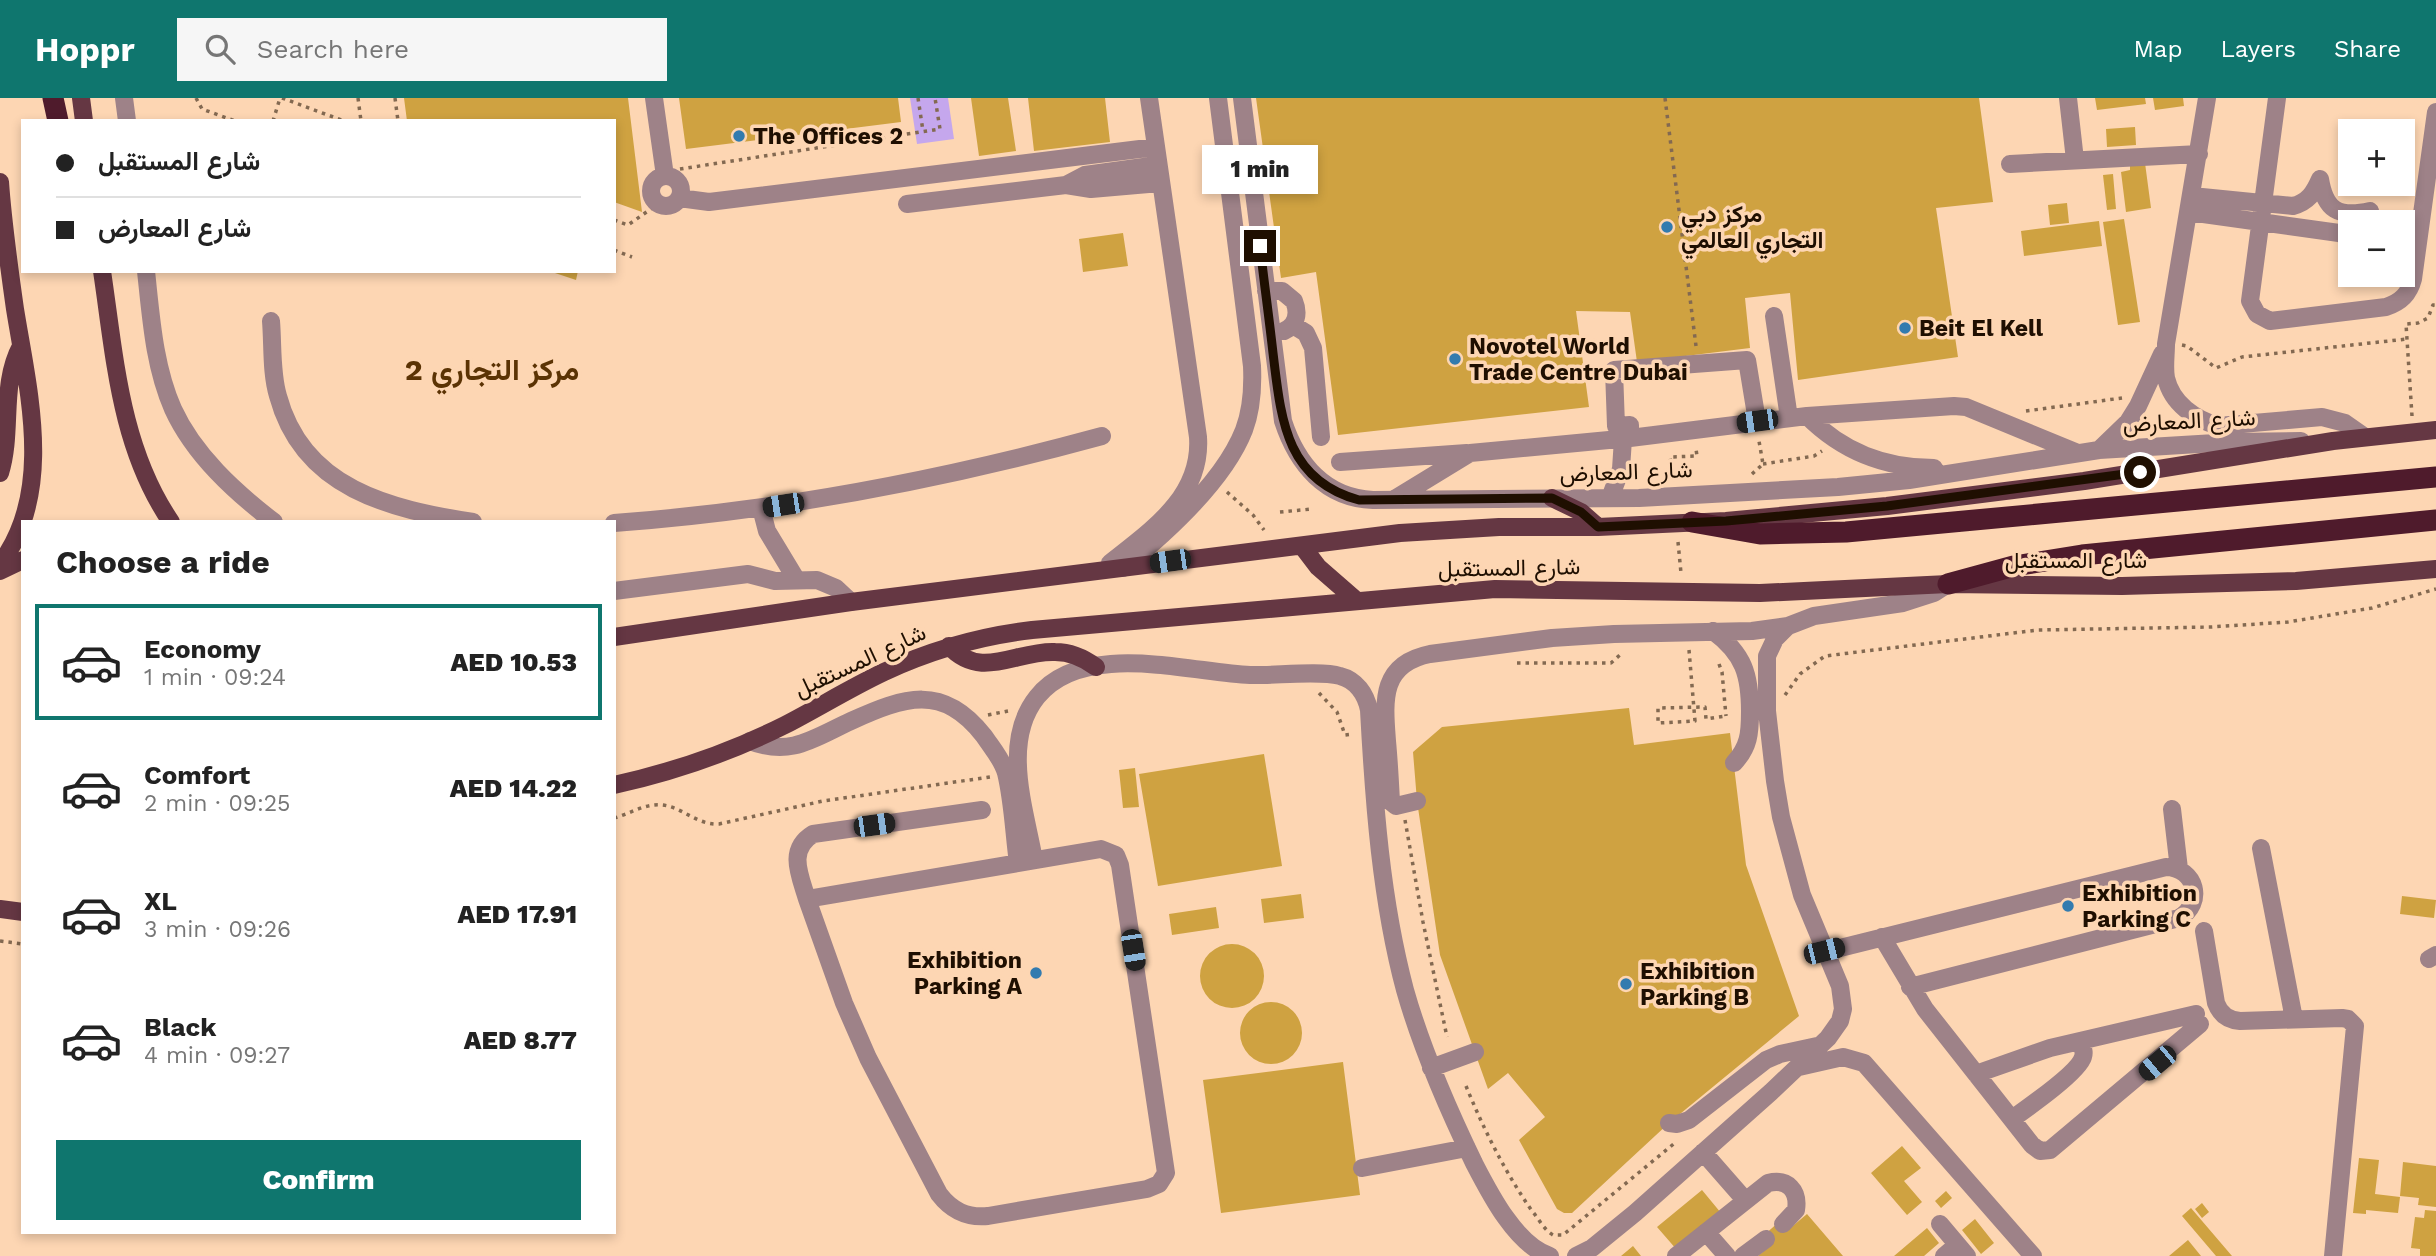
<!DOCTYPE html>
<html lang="en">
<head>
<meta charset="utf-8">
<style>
  body { margin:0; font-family:"Work Sans",Vazirmatn,sans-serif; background:#f6f6f6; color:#222; height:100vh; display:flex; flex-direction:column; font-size:26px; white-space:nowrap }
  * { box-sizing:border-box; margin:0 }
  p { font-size:23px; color:#767676 }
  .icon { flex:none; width:38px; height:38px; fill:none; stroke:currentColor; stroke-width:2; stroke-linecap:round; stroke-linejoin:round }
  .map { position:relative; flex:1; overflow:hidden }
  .drawer { position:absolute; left:21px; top:422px; width:595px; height:714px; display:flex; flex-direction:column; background:#fff; border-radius:0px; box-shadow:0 4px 10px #0003 }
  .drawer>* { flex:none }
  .guide { position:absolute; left:21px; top:21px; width:595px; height:154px; border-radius:0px; box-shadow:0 4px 10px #0003; display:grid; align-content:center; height:154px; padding:0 35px; background:#fff }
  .tools { position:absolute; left:2338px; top:21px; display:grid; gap:14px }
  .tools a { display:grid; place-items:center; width:77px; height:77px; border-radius:0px; background:#fff; box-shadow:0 4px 10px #0003; font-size:35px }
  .end { position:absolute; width:32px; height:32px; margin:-16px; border:9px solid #1f0f01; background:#fff; box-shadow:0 0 0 4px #fff }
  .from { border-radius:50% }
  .bubble { position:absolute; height:49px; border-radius:0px; background:#fff; box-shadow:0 4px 10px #0003; font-size:23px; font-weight:800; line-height:49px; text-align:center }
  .car { position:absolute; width:21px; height:42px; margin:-21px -10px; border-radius:9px; box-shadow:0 0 5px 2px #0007; background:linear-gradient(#222 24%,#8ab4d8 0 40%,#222 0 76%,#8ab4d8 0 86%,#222 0) }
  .guide b { display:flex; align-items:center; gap:24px; height:66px; font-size:26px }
  .guide b+b { border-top:2px solid #e0e0e0 }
  .guide i { width:18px; height:18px; background:#222 }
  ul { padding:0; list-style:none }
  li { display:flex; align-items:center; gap:21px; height:116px; margin:0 14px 10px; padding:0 21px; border:4px solid transparent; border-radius:0px }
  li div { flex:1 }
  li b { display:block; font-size:26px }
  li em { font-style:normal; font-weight:800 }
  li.selected { border-color:#0f766e }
  li>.icon { width:63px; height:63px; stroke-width:1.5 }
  h2 { padding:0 35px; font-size:32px; line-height:84px }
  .action { display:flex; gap:14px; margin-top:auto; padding:14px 35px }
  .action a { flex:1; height:80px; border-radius:0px; background:#0f766e; color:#fff; font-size:28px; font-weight:800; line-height:80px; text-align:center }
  header { display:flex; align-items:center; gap:42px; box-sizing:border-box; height:98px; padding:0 35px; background:#0f766e; color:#fff }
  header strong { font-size:33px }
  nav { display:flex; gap:38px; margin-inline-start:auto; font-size:24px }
  .search { width:490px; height:63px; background:#f6f6f6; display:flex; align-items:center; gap:18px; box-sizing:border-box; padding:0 24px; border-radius:0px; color:#767676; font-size:26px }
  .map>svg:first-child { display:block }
  .green { fill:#c5a7ed }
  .building { fill:#cfa241 }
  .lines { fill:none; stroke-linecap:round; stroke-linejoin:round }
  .path { stroke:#836951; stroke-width:3.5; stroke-dasharray:3.5 5; stroke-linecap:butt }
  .minor { stroke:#9e8288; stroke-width:18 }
  .major { stroke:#653743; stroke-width:18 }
  .highway { stroke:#4f1b2c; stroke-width:21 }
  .route { stroke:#1f0f01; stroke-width:9 }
  .poi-dot { fill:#327baf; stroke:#fdd6b3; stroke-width:2.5 }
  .labels { text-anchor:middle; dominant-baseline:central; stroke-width:7; stroke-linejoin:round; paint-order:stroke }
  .poi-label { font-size:23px; font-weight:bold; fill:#1f0f01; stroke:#fdd6b3; text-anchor:start }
  .street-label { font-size:23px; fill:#1f0f01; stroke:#fdd6b3 }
  .district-label { font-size:30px; font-weight:bold; fill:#5b3304; stroke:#fdd6b3 }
</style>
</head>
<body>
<header>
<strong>Hoppr</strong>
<div class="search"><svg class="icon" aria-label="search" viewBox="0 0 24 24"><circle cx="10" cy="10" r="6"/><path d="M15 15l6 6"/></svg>Search here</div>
<nav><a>Map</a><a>Layers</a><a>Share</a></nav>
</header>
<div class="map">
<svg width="2436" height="1158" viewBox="0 0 2436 1158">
  <rect width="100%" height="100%" fill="#fdd6b3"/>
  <path class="green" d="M910,0H948L954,41L917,46Z"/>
  <path class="building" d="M404,0H628L642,114L614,104V23H407Z
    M679,0H898L901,24L686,51Z
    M971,0H1008L1016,53L979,58Z
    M1028,0H1105L1110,44L1034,53Z
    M1256,0H1979L1993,104L1936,110L1958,259L1798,282L1790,195L1745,200L1750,250L1637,264L1630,214L1576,213L1589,309L1338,337L1316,174L1281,180Z
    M2095,0H2145L2146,6L2097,12Z
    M2153,0H2183L2184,8L2155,12Z
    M2135,29L2136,47L2107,49L2106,31Z
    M2145,65L2151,110L2126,114L2121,74L2130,72V67Z
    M2113,76L2116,111L2107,112L2103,77Z
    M2067,105L2069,125L2050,127L2048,107Z
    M2124,121L2140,224L2118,227L2103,124Z
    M2099,123L2102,148L2024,158L2021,133Z
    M1123,135L1128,168L1083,174L1079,141Z
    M549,173H578L576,182Z
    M1629,610L1634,647L1730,635L1746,767L1799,918L1669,1025L1572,1115H1564L1557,1111L1519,1042L1545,1019L1508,975L1488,991L1440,857L1417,703L1413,654L1442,629Z
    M1264,656L1282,768L1158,788L1139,676Z
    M1135,670L1139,709L1123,710L1119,672Z
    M1301,796L1304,820L1264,825L1261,801Z
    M2402,798L2436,802L2434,820L2400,816Z
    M1216,809L1219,830L1172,837L1169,816Z
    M1200 878a32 32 0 1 1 64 0a32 32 0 1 1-64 0Z
    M1240 935a31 31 0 1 1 62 0a31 31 0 1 1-62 0Z
    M1343,964L1360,1097L1221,1115L1203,982Z
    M1902,1048L1921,1070L1904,1083L1922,1104L1907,1117L1871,1075Z
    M2359,1060L2379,1062L2375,1096L2400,1099L2398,1115L2366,1112V1116L2353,1115Z
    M2403,1064L2436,1068V1109L2418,1107L2419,1100L2400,1098Z
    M1702,1092L1721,1115L1677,1152L1657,1129Z
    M1946,1093L1952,1100L1941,1110L1935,1103Z
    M2202,1105L2209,1114L2202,1120L2195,1111Z
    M2191,1110L2232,1158H2216L2182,1118Z
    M2425,1112L2436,1113V1158H2420V1151L2411,1150L2415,1119L2424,1120Z
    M1807,1116L1843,1158H1758L1771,1147L1763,1138L1780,1123L1788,1132Z
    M1975,1121L1994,1145L1981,1156L1962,1132Z
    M1927,1130L1939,1145L1924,1158H1894Z
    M2188,1142L2201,1158H2169Z
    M1633,1148L1641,1158H1621Z"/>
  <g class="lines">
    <path class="path" d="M196,0L202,11L235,23
      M282,0L344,23
      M358,0L361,23
      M395,0L398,23
      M918,0L923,33
      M1665,0L1696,248
      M273,23L280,0
      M680,71L940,31L935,0
      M614,122L628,127L658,106
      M614,152L632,159
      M2182,247L2187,248L2216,270L2242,259L2407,241
      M2026,313L2122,300
      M2412,318L2406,226L2418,225L2428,220L2433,207H2436
      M1763,366L1814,358L1822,353
      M1752,376L1763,366L1759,343
      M1673,381L1670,359L1697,358L1696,351
      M1227,394L1253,417L1264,432
      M1280,414L1312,411
      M1678,444L1681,475
      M1689,552L1695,623L1658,625V610L1705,609L1706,621L1725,618
      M1517,565H1611L1621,556
      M1719,566L1722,574L1726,618
      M1319,595L1337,614L1345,637L1353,636
      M1785,597L1800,576L1825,558L2038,532L2211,529L2288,524L2372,510L2436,491
      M988,617L1008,613
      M614,720C630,716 645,705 662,707C683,709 696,727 719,726L823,703L990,679
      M1405,722L1423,824L1447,939
      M0,843L23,846
      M1466,988C1484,1032 1505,1074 1532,1113C1539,1121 1544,1132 1553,1137H1563L1676,1044"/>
    <path class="minor" d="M124,0L127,23
      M654,0L665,78
      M1242,0L1283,323C1297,366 1325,400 1373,402L1639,400L1838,389L1909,382L2099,352L2232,344L2301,343
      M2068,0L2075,62
      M2207,0L2166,246C2166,257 2164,270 2166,280C2172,306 2195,321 2218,328L2322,319L2345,325L2365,339
      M2277,0L2250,203L2257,216L2270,223L2386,209C2401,204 2409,196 2413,181L2436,14
      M2010,66L2199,56
      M651 93a15 15 0 1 1 30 0a15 15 0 1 1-30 0Z
      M2320,81C2325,112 2338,120 2370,113
      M1066,87L1085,77L1158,67
      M2192,98L2293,108C2308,104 2314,95 2320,81
      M679,100L709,104L1156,49
      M907,106L1066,87L1091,91L1160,85
      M2189,114L2339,135L2350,139
      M146,173C151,219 154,268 173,311C194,357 235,394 274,424
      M1266,193H1282L1294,203C1299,215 1297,227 1284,233
      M1774,218L1789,320
      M271,223C273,247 271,275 278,298C303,391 390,411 473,424
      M1293,227L1306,235L1313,250L1321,339
      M1807,318C1843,354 1884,370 1934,370
      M1630,340V327L1616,328L1614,272L1747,262L1757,323
      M2099,352L2128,324L2138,308L2162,256
      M1340,364L1467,355
      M1610,400L1621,371L1623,341
      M1393,402L1470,355L1630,340L1807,318L1954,308L1966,309L2078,355
      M761,410L767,433L796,481
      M614,425C780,413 941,382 1102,338
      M1110,465C1153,431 1202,398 1198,339L1149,0
      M1123,470C1164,437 1224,383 1244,332C1252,311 1253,290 1252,268L1218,0
      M614,493L748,476L775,483L817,482L836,490L851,504
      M1713,533C1744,556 1750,577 1750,614C1750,635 1749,649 1734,665
      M750,643C791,659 814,640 851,623C904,599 943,585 984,638C992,650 1002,661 1006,675C1013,704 1014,736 1018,765
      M1417,703L1396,708L1391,704C1390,684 1389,664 1387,643C1384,603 1380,566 1430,556L1552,540L1614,536L1752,533L1788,528
      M2172,711L2179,771
      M2261,750L2294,921
      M1101,751L1116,757L1120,767L1166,1075L1159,1086L1147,1091L988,1118C967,1120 952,1113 939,1096L868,960L844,905L807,801Z
      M1034,762C1025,711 1001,644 1037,599C1082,542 1188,574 1250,577C1273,578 1320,572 1340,578C1356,582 1366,596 1369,612C1374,705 1381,802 1405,892C1422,952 1447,1009 1474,1065C1490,1096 1516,1147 1550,1158
      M807,801C800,777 787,752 813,736L982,712
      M2204,833L2216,905C2220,916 2228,922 2240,923L2342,920L2348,921L2355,928L2333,1158
      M1882,839L1925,911L2032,1047L2040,1053L2050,1052L2200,926
      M1824,854L2166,769C2196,770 2205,805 2179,820L1910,889
      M2429,861L2436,857
      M1799,969L1843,959L1864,965L2033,1158
      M1431,970L1475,954
      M1976,976L2050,950L2196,916
      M2012,1021C2026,1011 2079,974 2083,959C2085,953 2082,948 2080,943
      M1669,1025L1677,1026L1689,1022L1766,962L1780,956L1817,948
      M1703,1054L1745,1102
      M1362,1070L1467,1050
      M1940,1126L1967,1158
      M1706,1134L1727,1158
      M1576,1158L1592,1150L1635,1115L1771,994L1828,940L1840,923L1843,911L1840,888L1802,797L1781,719L1775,683L1767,613V558L1775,541L1788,528L1814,518L1903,505L1934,495L1948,486
      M1676,1158L1768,1085C1788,1080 1799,1093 1796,1112L1783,1126
      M1743,1158L1766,1141
      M1944,1158L1957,1147"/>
    <path class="major" d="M81,0L84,23
      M0,84C3,127 9,169 15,211C28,292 55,394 0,466
      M102,173C115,260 120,349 171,424
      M0,375C13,333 0,287 21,248
      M1552,400L1581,414L1598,429
      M1302,448L1318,469L1357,503
      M0,473L23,462
      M614,539L851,504L1400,435L1499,429H1598L1726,423L1887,408L2084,383L2333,343L2436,332
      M949,548C981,583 1017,552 1055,554C1070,554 1084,560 1096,569
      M614,687C673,674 731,654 785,627C818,610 850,590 884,574C931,552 981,538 1032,532L1495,491L1760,495L1948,486L2122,488L2296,483L2436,471
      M0,811L23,814"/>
    <path class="highway" d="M53,0L58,23
      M1692,424L1760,436L1846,434L2436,379
      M1948,486L2014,468L2082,457L2436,422"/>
  </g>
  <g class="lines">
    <path class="route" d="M1260,148C1264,184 1269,219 1273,255C1281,320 1285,382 1359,402L1552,400L1581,414L1598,429L1726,423L1887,408L2140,374"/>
  </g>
  <g class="poi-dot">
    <circle cx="739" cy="38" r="7"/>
    <circle cx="1667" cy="129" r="7"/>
    <circle cx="1905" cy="230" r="7"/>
    <circle cx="1455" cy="261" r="7"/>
    <circle cx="2068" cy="808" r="7"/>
    <circle cx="1036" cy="875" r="7"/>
    <circle cx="1626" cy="886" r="7"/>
  </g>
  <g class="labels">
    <g class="poi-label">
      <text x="753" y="38">The Offices 2</text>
      <text x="1681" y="116">مركز دبي<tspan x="1681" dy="26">التجاري العالمي</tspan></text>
      <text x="1919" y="230">Beit El Kell</text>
      <text x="1469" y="248">Novotel World<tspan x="1469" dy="26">Trade Centre Dubai</tspan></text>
      <text x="2082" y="795">Exhibition<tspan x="2082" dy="26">Parking C</tspan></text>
      <text x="1022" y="862" text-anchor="end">Exhibition<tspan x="1022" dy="26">Parking A</tspan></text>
      <text x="1640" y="873">Exhibition<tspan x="1640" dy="26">Parking B</tspan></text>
    </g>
    <g class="street-label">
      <text transform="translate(2189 323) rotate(-3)">شارع المعارض</text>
      <text transform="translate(1626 374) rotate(-2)">شارع المعارض</text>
      <text x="2076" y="462">شارع المستقبل</text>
      <text transform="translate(1509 470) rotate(-1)">شارع المستقبل</text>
      <text transform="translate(860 563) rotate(-25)">شارع المستقبل</text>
    </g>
    <g class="district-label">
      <text x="492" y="271">مركز التجاري 2</text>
    </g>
  </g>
</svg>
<div class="tools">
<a>+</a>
<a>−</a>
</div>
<i class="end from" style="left:2140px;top:374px"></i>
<i class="end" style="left:1260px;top:148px"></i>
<div class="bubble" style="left:1202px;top:47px;width:116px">1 min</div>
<i class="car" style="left:1757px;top:323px;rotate:262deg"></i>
<i class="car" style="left:783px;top:407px;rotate:261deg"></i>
<i class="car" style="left:1170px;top:463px;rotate:262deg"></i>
<i class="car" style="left:874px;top:727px;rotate:82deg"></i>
<i class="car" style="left:1133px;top:852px;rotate:171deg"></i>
<i class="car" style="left:1824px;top:853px;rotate:76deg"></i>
<i class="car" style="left:2157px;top:965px;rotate:230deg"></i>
<div class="guide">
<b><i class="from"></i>شارع المستقبل</b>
<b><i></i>شارع المعارض</b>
</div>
<section class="drawer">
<h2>Choose a ride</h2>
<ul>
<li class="selected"><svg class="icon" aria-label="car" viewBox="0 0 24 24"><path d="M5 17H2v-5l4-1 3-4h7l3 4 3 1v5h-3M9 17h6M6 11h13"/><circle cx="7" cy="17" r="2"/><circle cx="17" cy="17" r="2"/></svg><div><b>Economy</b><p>1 min · 09:24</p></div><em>AED 10.53</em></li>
<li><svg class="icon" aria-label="car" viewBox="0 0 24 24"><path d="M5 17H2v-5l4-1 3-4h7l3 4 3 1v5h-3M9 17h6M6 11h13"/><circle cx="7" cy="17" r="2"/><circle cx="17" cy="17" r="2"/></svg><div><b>Comfort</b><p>2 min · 09:25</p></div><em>AED 14.22</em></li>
<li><svg class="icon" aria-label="car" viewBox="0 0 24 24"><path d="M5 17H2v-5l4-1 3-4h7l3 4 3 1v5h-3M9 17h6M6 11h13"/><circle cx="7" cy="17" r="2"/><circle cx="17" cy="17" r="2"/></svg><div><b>XL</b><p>3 min · 09:26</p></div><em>AED 17.91</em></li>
<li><svg class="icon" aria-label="car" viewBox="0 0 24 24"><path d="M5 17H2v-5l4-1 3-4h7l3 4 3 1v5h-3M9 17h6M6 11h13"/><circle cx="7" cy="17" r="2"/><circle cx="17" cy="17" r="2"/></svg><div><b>Black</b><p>4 min · 09:27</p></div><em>AED 8.77</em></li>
</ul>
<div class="action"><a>Confirm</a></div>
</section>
</div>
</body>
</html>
